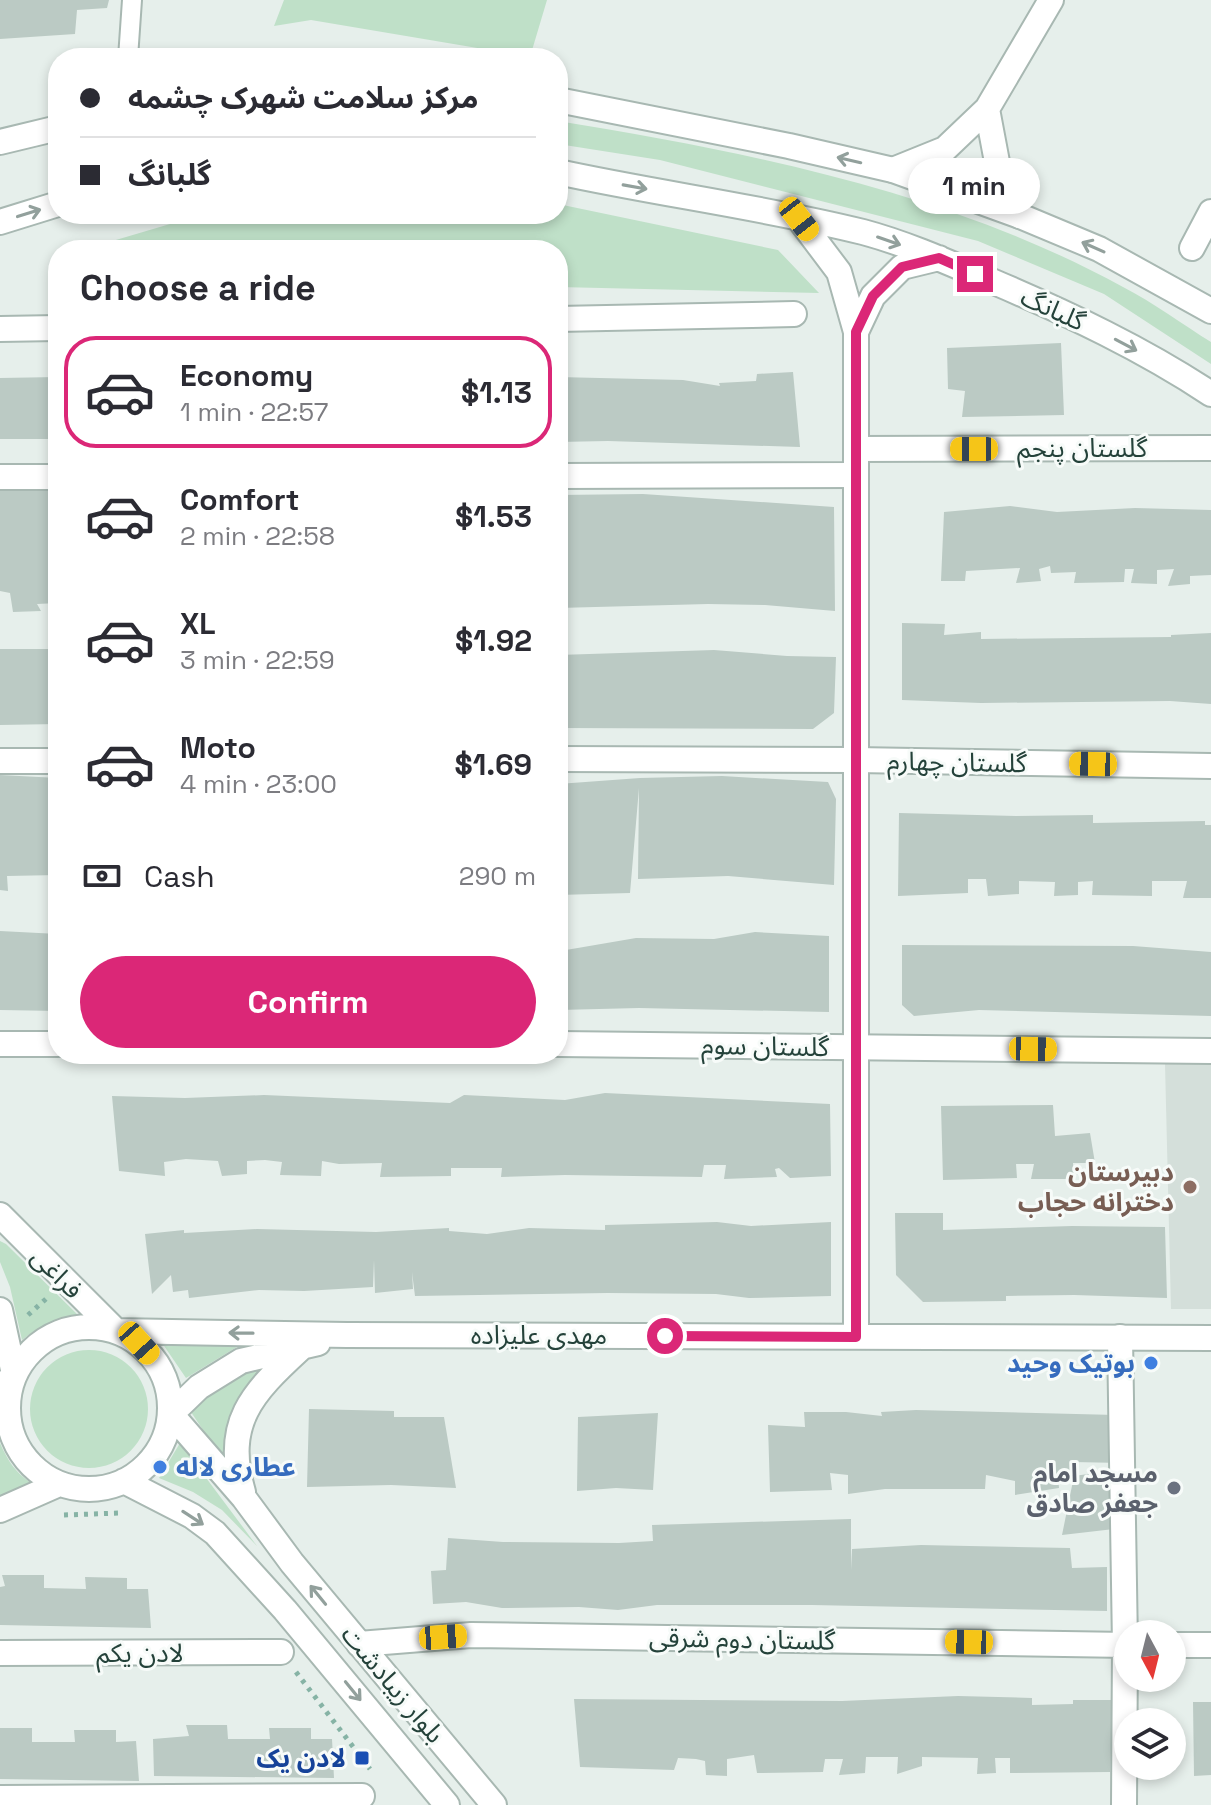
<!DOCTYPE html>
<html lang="en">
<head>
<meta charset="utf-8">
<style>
  body { margin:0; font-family:"Space Grotesk","Noto Sans Arabic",sans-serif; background:#f2f2f3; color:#2b2b33; height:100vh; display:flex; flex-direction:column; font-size:30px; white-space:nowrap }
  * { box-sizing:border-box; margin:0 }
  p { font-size:26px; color:#7c7c81 }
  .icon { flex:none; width:44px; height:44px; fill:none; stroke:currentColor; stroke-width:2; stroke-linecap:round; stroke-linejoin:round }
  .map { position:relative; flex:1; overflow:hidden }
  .details { position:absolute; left:48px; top:240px; width:520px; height:824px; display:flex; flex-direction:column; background:#fff; border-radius:32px; box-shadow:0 4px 12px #0003 }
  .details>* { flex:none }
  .banner { position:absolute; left:48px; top:48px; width:520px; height:176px; border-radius:32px; box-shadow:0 4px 12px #0003; display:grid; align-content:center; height:176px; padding:0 32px; background:#fff }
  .needle { width:52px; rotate:173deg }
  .buttons { position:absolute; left:1114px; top:1620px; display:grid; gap:16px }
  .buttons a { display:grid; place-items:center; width:72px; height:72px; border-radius:50%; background:#fff; box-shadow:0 4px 12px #0003; font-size:40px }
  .end { position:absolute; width:36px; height:36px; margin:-18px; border:10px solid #db2777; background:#fff; box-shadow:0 0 0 4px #fff }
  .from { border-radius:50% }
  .bubble { position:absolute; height:56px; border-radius:28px; background:#fff; box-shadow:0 4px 12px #0003; font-size:26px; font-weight:700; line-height:56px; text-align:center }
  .car { position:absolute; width:24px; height:48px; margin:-24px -12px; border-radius:10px; box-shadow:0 0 6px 2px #0007; background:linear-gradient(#f5c518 24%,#345 0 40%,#f5c518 0 76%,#345 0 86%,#f5c518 0) }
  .banner b { display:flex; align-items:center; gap:28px; height:76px; font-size:30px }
  .banner b+b { border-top:2px solid #e1e1e2 }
  .banner i { width:20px; height:20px; background:#2b2b33 }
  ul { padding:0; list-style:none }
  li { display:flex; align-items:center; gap:24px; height:112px; margin:0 16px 12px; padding:0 16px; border:4px solid transparent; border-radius:32px }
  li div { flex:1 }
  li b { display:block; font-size:30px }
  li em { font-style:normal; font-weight:700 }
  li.current { border-color:#db2777 }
  li>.icon { width:72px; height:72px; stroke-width:1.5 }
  h2 { padding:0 32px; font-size:36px; line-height:96px }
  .pay { display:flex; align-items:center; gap:20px; height:88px; padding:0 32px; font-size:30px }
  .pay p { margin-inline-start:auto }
  .action { display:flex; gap:16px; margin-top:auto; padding:16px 32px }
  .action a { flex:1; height:92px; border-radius:48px; background:#db2777; color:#fff; font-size:32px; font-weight:700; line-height:92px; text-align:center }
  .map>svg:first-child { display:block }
  .built { fill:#d4dfda }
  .green { fill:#bfe0c8 }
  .building { fill:#bbcac4 }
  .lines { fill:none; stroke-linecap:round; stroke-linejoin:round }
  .service-casing { stroke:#a8b8b2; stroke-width:22 }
  .minor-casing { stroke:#a8b8b2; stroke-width:28 }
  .tertiary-casing { stroke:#a8b8b2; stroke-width:28 }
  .path { stroke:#86b3a5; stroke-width:5; stroke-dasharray:4 6; stroke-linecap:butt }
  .service { stroke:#fff; stroke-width:18 }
  .minor { stroke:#fff; stroke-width:24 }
  .tertiary { stroke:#fff; stroke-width:24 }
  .oneway { stroke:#92a09c }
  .route { stroke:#db2777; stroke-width:10 }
  .education-dot { fill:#8d6e63; stroke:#f7fbf9; stroke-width:3 }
  .shop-dot { fill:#3f7fe0; stroke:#f7fbf9; stroke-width:3 }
  .worship-dot { fill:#6b7280; stroke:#f7fbf9; stroke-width:3 }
  .transit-dot { fill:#1a4fb4; stroke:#f7fbf9; stroke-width:3 }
  .labels { text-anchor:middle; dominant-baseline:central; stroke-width:6; stroke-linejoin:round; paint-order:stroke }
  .street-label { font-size:26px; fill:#24423a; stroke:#f7fbf9 }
  .education-label { font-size:26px; font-weight:bold; fill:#785e54; stroke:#f7fbf9; text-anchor:end }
  .shop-label { font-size:26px; font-weight:bold; fill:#366cbe; stroke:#f7fbf9; text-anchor:end }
  .worship-label { font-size:26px; font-weight:bold; fill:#5b616d; stroke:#f7fbf9; text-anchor:end }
  .transit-label { font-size:26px; font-weight:bold; fill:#164399; stroke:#f7fbf9; text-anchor:end }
</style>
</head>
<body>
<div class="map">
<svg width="1211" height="1805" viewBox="0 0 1211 1805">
  <rect width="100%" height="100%" fill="#e6efeb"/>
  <path class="built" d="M1165,1064H1211V1309H1171Z"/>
  <path class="green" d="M284,0H547L530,57L311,20L274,26Z
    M558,121C749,152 952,193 1123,287C1154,303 1182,324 1211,342V364L1104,294L978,241L660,160L558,144Z
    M558,204L778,250L819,293L558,287V250H82L170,224L190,214H558Z
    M0,1241L6,1244L80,1317C56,1317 40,1326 22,1340L10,1287L0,1262Z
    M250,1339L186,1378L160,1340Z
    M30 1409a59 59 0 1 1 118 0a59 59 0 1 1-118 0Z
    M272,1362C233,1392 229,1420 227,1466L191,1412C208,1389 244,1369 272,1362Z
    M0,1443C8,1461 15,1472 31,1483L0,1496Z
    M180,1443L257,1546L222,1510L193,1492L159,1478Z"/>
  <path class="building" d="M0,0H109L107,8L77,10L75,34L0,39Z
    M1061,343L1064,415L962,417L965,391L948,389L947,348Z
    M793,372L800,447L608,441L558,442V377L683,380L720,386L719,383L756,381L757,374Z
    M58,377V439H0V378Z
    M0,487L58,491V603L37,604L41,611L13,612L10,593L0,591Z
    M643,494L834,507L835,611L765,605L708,604L558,608V495Z
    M1010,506L1057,512L1135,508L1211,510V575L1190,576V584L1168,586L1174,569L1157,570V584L1131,583L1134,569H1125L1124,582L1074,583L1076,572L1051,573L1050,566L1039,569L1041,581L1016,583L1020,568L966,571L965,581H941L944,512Z
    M902,623L945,624L944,635L981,632V639L1171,637V635L1211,633V704L1170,701L981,703L902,700Z
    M0,649H58V724L0,725Z
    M714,650L787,656L836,657L834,713L813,729L558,728V655Z
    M0,775L58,778V875L7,876L8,891L0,890Z
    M722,776L828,782L836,799L834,885L728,876L638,879L639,788L630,893L558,895V784L640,778Z
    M899,813L1016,816L1093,815V823L1205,821V825H1211V898H1183L1187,881H1152V896L1092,895L1093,881L1078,882V895L1054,896L1055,882L1019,881V894L988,896L986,879H968V893L898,896Z
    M0,931L58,934V1011L0,1010Z
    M755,932L829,936V1012L639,1008L559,1010V964L566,950L636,938L714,939Z
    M902,945L1133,946L1211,952V1016L979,1010L914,1016L902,1005Z
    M605,1093L830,1104L831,1176L790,1178L779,1168L775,1169L777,1177L724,1179L726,1165H704L702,1177L565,1175L501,1177L502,1168H451V1176L380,1177L382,1163L339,1164L322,1161L321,1176L280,1175L282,1162L265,1160L247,1161V1174L222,1176L218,1161L186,1159L164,1162L165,1176L119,1171L112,1096L185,1098L264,1095L450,1103L464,1095L565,1100Z
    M1053,1105L1055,1136L1090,1133L1095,1163H1073L1074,1179H1031L1034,1164H1016L1017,1178L943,1180L941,1106Z
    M895,1213H943V1230L1072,1226L1165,1227L1167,1298L1074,1295L1006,1296V1301L923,1302L896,1275Z
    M717,1222L751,1226L831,1222V1296L749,1298L716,1294L608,1293L415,1296L412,1272L413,1289L375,1293L374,1260L373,1287L304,1291L259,1290L189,1298L188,1290L173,1292L171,1275L152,1294L145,1234L184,1230V1233L257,1229L376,1232L449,1228V1231L487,1234L529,1228L605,1230V1225Z
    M309,1409L394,1411V1417H444L456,1488L391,1485L307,1487Z
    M916,1410L1116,1415L1122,1463L1073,1462L1074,1476H1058L1059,1488L1015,1495V1481L986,1475L985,1489H885L848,1494V1475L830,1473L832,1490L770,1492L768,1425L805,1427L804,1412H846L882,1416L881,1412Z
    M658,1413L653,1490L616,1488L577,1491L578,1417Z
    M1116,1470L1114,1529L1062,1535L1074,1476Z
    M851,1519V1570L852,1549L921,1545L1070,1548L1072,1568L1107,1567V1611L812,1605H657L618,1610L579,1607L502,1608L466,1602L433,1604L431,1571L446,1570L448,1538L503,1542L619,1543L653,1541L652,1525Z
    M2,1575H44V1588L86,1589L85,1577L127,1578V1589H148L151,1628L0,1625V1587L5,1586Z
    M958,1696L1032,1698V1705L1073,1704V1700H1113L1110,1772L1010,1773V1758H995L996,1773L977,1774L978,1758L922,1757V1766L897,1774L898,1757H866L865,1773L839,1775L843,1759H825L823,1772L757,1773L754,1755L727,1759V1776L706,1775L705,1761L696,1759L678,1758L674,1770L580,1767L574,1699L842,1701Z
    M1193,1702H1211V1775L1194,1776Z
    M186,1725H227L228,1739H270L269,1728H311V1739H332L334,1778L154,1776L153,1739L189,1736Z
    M0,1728H32V1742H75L74,1730H116V1742L136,1741L139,1781L0,1779Z"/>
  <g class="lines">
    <defs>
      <path id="service" d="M128,58L132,0"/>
      <path id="minor" d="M987,109L997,162L1020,216
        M893,170L945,149L987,109L1051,0
        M1192,248L1211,212
        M558,319L794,314
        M0,329L58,328
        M856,449L1211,448
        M558,476L856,475
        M0,477H58
        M558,759L856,760L1211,766
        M0,761H58
        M0,1044H58
        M558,1044L1211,1051
        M1120,1337L1125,1645L1124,1805
        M359,1644L471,1635L1128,1645
        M1172,1645H1211
        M0,1653L281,1652
        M0,1798L362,1796"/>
      <path id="tertiary" d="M558,100L789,146L893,170L1020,216L1099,249L1211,311
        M0,142L58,128
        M558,172C659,194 763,207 863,232C908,244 952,264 994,282C1069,314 1143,349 1211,394
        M799,219L839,272L856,332V1337
        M0,222L58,204
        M856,332L873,296L902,267L939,258
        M0,1215L116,1331L347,1335L1211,1338
        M0,1310L14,1374L9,1380
        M8 1408a81 81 0 1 1 162 0a81 81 0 1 1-162 0Z
        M318,1343L241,1361L199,1387L171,1414L244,1498L292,1563L494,1805
        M124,1481L192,1516L215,1533L285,1610L447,1805
        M243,1492C223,1423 252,1393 300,1349
        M0,1510L59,1484"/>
    </defs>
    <use href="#service" class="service-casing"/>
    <use href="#minor" class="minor-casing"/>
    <use href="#tertiary" class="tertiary-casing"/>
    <path class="path" d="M28,1315L47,1298
      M64,1515L121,1513
      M296,1672L370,1769"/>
    <use href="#service" class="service"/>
    <use href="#minor" class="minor"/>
    <use href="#tertiary" class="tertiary"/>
  </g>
  <defs><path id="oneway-shaft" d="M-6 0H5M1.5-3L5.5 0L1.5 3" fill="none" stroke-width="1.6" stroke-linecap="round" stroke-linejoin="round" transform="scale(2)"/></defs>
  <g class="oneway">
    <use href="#oneway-shaft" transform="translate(849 160) rotate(-167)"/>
    <use href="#oneway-shaft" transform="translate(635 187) rotate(10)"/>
    <use href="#oneway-shaft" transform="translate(29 213) rotate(-17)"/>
    <use href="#oneway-shaft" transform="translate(889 241) rotate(19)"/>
    <use href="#oneway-shaft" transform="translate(1093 247) rotate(-156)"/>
    <use href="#oneway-shaft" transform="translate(1126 345) rotate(28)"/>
    <use href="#oneway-shaft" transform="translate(241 1333) rotate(-179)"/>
    <use href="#oneway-shaft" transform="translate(193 1518) rotate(33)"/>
    <use href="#oneway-shaft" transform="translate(318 1595) rotate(-129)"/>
    <use href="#oneway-shaft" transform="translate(353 1691) rotate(51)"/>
  </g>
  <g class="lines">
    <path class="route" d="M665,1336L856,1337V332L873,296L902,267L939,258L975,274"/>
  </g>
  <circle class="education-dot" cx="1190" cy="1187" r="8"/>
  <g class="shop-dot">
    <circle cx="1151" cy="1363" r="8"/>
    <circle cx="160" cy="1467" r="8"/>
  </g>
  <circle class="worship-dot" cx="1174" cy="1488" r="8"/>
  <rect class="transit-dot" x="354" y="1750" width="16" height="16" rx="4"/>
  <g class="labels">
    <g class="street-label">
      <text transform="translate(1053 309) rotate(25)">گلبانگ</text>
      <text x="1082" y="448">گلستان پنجم</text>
      <text transform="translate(957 762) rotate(1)">گلستان چهارم</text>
      <text transform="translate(765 1046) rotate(1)">گلستان سوم</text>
      <text transform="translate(57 1273) rotate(45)">فراغی</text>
      <text x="539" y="1335">مهدی علیزاده</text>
      <text transform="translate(742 1639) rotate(1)">گلستان دوم شرقی</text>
      <text x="140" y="1653">لادن یکم</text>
      <text transform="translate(393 1684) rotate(50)">بلوار زیبادشت</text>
    </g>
    <g class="education-label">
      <text x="1174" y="1172">دبیرستان<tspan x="1174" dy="30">دخترانه حجاب</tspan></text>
    </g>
    <g class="shop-label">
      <text x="1135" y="1363">بوتیک وحید</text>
      <text x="176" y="1467" text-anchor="start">عطاری لاله</text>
    </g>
    <g class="worship-label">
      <text x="1158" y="1473">مسجد امام<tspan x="1158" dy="30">جعفر صادق</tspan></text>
    </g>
    <g class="transit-label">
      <text x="346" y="1758">لادن یک</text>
    </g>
  </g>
</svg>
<div class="buttons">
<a><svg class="needle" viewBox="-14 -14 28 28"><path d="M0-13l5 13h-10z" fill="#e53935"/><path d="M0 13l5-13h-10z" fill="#7c7c81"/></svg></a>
<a><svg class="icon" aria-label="layers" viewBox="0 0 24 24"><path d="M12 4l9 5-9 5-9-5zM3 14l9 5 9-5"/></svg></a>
</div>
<i class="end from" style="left:665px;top:1336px"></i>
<i class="end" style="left:975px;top:274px"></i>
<div class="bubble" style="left:908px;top:158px;width:132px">1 min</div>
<i class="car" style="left:799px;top:219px;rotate:142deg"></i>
<i class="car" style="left:974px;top:449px;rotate:270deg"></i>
<i class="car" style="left:1093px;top:764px;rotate:271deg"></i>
<i class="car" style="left:1033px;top:1049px;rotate:91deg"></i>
<i class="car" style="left:139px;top:1343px;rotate:138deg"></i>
<i class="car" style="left:443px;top:1637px;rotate:86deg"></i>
<i class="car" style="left:969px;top:1642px;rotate:271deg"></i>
<div class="banner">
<b><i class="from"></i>مرکز سلامت شهرک چشمه</b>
<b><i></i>گلبانگ</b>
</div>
<section class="details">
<h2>Choose a ride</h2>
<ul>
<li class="current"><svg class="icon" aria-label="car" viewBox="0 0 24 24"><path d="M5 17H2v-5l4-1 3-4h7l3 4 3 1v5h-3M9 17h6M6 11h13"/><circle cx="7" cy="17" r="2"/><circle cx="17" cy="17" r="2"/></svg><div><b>Economy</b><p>1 min · 22:57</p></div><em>$1.13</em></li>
<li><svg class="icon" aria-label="car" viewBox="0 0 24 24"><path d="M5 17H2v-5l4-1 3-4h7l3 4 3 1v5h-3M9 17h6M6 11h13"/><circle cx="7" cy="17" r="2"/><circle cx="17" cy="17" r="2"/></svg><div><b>Comfort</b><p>2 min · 22:58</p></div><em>$1.53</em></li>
<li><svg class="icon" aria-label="car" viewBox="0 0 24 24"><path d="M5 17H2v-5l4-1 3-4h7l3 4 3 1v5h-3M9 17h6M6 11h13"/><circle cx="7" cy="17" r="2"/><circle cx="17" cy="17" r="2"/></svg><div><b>XL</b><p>3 min · 22:59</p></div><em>$1.92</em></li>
<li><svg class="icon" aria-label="car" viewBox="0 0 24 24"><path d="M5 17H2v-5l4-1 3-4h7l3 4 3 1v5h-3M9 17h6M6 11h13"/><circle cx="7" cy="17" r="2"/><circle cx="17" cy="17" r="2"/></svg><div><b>Moto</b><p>4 min · 23:00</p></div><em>$1.69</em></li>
</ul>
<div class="pay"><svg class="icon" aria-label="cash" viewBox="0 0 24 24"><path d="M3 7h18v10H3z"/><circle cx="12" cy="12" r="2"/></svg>Cash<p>290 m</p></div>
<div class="action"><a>Confirm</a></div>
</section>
</div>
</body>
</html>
